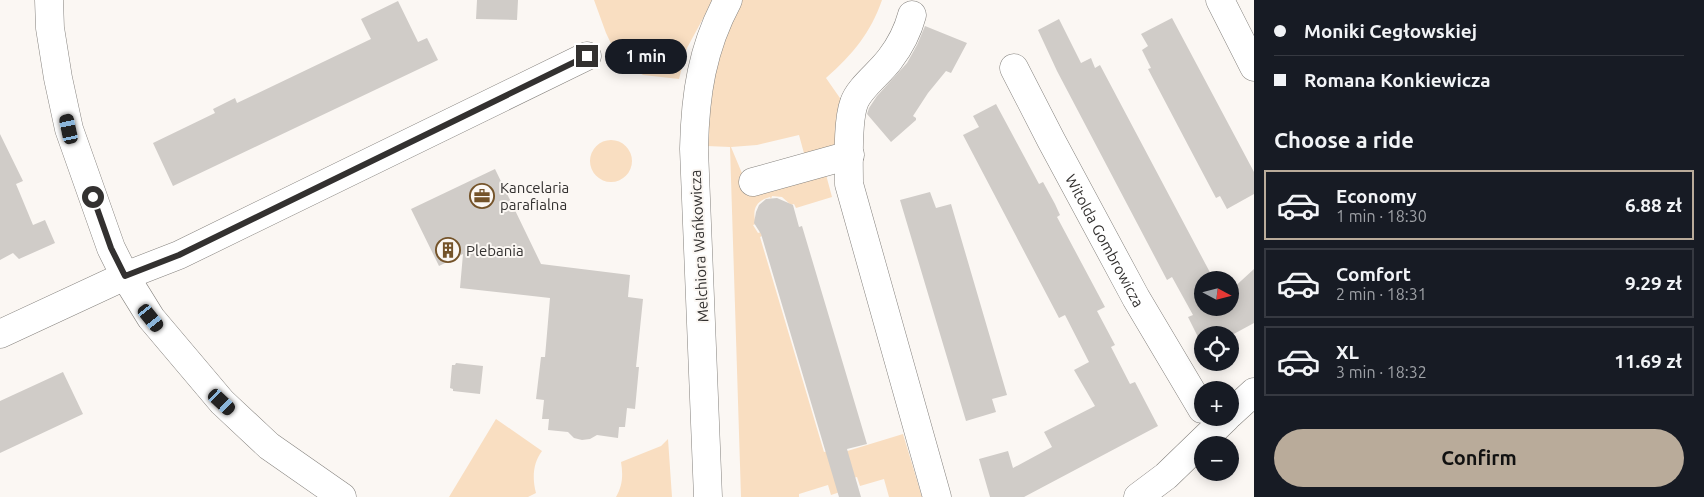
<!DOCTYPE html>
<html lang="en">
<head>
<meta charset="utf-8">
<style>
  body { margin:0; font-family:Ubuntu,sans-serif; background:#242831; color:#f1f3f6; height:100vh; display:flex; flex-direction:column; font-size:19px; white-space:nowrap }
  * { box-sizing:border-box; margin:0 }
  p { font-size:16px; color:#9ea1a6 }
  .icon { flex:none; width:28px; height:28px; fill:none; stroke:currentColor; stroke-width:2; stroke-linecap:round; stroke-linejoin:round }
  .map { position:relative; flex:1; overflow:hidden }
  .details { display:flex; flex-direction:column; background:#171b24; width:450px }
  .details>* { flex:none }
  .top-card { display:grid; align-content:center; height:110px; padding:0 20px; background:#171b24 }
  .needle { width:32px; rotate:97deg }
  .fabs { position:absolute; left:1194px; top:271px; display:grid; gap:10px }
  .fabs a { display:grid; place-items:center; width:45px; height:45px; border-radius:50%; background:#171b24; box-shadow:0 2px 12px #0003; font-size:25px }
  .end { position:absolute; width:22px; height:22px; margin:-11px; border:6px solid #333130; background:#fff; box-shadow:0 0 0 2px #fff }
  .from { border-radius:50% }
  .bubble { position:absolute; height:35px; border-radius:18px; background:#171b24; box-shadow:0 2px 12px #0003; font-size:16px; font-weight:700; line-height:35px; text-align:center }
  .car { position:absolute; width:15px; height:30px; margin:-15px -8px; border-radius:6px; box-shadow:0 0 4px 1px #0007; background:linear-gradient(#222 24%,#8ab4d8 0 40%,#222 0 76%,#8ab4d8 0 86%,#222 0) }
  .top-card b { display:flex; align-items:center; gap:18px; height:48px; font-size:19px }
  .top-card b+b { border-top:1px solid #363941 }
  .top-card i { width:12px; height:12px; background:#f1f3f6 }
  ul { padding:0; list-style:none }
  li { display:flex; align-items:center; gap:15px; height:70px; margin:0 10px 8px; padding:0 10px; border:2px solid #363941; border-radius:0px }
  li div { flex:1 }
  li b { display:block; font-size:19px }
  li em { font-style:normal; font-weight:700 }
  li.selected { border-color:#b9ab9a }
  li>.icon { width:45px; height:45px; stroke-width:1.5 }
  h2 { padding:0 20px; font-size:22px; line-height:60px }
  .button { display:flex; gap:10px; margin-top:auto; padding:10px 20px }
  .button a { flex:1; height:58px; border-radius:30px; background:#b9ab9a; color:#111; font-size:20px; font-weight:700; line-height:58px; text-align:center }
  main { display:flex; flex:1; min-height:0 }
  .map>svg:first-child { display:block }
  .green { fill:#f9dec1 }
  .building { fill:#d0ccc8 }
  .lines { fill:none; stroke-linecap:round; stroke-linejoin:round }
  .minor-casing { stroke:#85827e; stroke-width:29 }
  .minor { stroke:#fff; stroke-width:28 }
  .route { stroke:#333130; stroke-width:6 }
  .labels { text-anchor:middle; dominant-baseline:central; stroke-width:4; stroke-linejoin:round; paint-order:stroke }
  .poi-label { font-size:15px; fill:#333130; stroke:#fbf7f3; text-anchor:start }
  .street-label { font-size:15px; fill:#333130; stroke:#fbf7f3 }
</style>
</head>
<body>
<main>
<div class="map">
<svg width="1254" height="497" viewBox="0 0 1254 497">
  <rect width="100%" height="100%" fill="#fbf7f3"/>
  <path class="green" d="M594,0H713L687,48L679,79L643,75L618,58L606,33Z
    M741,0H882C870,34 853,54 826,78L842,101L837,148L805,157L799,135L757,145L731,147L749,190L825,171L832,197L796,208L794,204L791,205L782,197L772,196L771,199L770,197C755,201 752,210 756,224L753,225L758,233L761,232L762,236L760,237L824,452L829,451L831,456L903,434L922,497H889L884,479L860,486L857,477L838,482L840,492L831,495L828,485L799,494V497H741L730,147L707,146L712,83L718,59Z
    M590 161a21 21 0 1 1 42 0a21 21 0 1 1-42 0Z
    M496,419L542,451C533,463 532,478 536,493L528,497H449Z
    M668,439L672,497H616C623,485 623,474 621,462L661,446Z"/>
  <path class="building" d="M477,0H518L517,20L476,19Z
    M398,1L418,42L427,38L438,60L173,186L153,143L215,113L213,109L235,98L237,103L371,39L361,19Z
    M1172,18L1254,172V194L1227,209L1220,196L1216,198L1189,147L1148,69L1151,68L1142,50L1148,46L1141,34Z
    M1059,19L1081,63L1091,58L1095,68L1100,65L1214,280H1202V308H1230V291L1254,269V323L1230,336L1202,335V345L1188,317L1193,315L1172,277L1167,280L1057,71L1038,30Z
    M925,26L967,43L951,73L946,71L928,93L913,116L916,118V120L891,142L867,114L869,108L877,96L907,63L917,45Z
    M996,104L1039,184L1043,182L1055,204L1060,215L1057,217L1105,307L1097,311L1115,345L1111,347L1130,384L1135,382L1158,426L1024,497H990L979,459L1008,451L1013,468L1052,447L1044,432L1095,406L1074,370L1089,362L1065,315L1059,318L963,135L979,127L973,116Z
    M0,134L23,181L16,184L33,225L45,220L55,243L19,259L13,253L0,260Z
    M495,169L541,264L630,275L628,297L643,299L636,367H639L635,409L627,408L625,427H619L618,438L597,435L590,439L582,440L574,438L568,432L548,430L549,419H542L544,400L536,399L541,357H545L550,298L460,288L463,254L439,266L411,209Z
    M930,192L936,208L951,204L1007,395L992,399L996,412L966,421L900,200Z
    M777,198L793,205L799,227L802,226L867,444L847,449L861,497H839L761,234L754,223L756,212L759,205L766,199Z
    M456,363L483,366L480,394L453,391V389L450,388L452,365H455Z
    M63,372L83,414L0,453V401Z"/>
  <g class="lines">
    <defs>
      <g id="minor">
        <path d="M49,0L50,28L58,78L69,129L111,248L125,276L151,318L222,402L269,446L342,497"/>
        <path d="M1220,0L1254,67"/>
        <path d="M912,15C908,30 900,46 890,59C880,73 859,88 854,103C847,122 849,163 849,184L937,497"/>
        <path id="s1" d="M1014,68L1051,140L1136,298L1202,409"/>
        <path d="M753,182L850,155"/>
        <path d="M0,334L125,276L179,255L587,56"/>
        <path d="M1230,414L1254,392"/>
        <path d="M708,497L694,149C695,95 702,48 728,0"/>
        <path d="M1138,497L1166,476L1226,418"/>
      </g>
    </defs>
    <use href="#minor" class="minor-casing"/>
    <use href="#minor" class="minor"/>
  </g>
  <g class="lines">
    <path class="route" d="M93,197L111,248L125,276L179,255L587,56"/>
  </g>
  <defs>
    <symbol id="office-ring" viewBox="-11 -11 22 22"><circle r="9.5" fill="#fbf7f3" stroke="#745329" stroke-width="1.5"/><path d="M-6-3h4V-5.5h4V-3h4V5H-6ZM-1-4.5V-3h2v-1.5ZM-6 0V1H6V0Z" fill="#745329"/></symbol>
    <symbol id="building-ring" viewBox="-11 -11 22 22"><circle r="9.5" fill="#fbf7f3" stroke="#745329" stroke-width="1.5"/><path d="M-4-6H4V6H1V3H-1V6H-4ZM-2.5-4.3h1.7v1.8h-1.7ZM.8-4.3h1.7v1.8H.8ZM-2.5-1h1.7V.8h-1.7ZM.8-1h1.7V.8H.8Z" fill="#745329"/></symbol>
  </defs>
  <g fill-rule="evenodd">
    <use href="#office-ring" x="468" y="182" width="28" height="28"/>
    <use href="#building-ring" x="434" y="236" width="28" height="28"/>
  </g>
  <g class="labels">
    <g class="poi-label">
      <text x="500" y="187">Kancelaria<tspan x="500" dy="17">parafialna</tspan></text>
      <text x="466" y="250">Plebania</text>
    </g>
    <g class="street-label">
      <text stroke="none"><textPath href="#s1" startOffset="195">Witolda Gombrowicza</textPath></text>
      <text transform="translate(699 246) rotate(-93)">Melchiora Wańkowicza</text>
    </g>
  </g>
</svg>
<div class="fabs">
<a><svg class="needle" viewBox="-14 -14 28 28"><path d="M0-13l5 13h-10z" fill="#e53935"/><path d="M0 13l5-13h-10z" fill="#9ea1a6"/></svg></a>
<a><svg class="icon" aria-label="locate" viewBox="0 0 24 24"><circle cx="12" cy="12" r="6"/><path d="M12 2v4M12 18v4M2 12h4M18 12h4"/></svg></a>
<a>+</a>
<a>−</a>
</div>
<i class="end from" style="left:93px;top:197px"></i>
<i class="end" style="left:587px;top:56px"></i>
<div class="bubble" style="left:605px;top:39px;width:82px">1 min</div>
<i class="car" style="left:69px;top:129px;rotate:348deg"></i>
<i class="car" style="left:151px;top:318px;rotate:141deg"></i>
<i class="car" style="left:222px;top:402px;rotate:133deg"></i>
</div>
<section class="details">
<div class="top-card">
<b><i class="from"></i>Moniki Cegłowskiej</b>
<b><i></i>Romana Konkiewicza</b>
</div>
<h2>Choose a ride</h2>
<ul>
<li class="selected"><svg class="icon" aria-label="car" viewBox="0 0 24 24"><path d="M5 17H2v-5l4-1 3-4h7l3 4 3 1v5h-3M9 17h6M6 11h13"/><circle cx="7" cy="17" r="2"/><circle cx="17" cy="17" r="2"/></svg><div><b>Economy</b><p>1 min · 18:30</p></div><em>6.88 zł</em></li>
<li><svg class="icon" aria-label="car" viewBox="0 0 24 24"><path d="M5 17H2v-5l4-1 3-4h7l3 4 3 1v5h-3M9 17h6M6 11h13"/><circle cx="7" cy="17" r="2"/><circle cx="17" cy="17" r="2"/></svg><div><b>Comfort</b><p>2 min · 18:31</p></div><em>9.29 zł</em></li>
<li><svg class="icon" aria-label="car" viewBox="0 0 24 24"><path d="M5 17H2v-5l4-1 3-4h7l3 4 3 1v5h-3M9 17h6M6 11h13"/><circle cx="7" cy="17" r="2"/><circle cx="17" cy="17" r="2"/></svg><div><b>XL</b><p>3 min · 18:32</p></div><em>11.69 zł</em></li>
</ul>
<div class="button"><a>Confirm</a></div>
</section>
</main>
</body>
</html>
